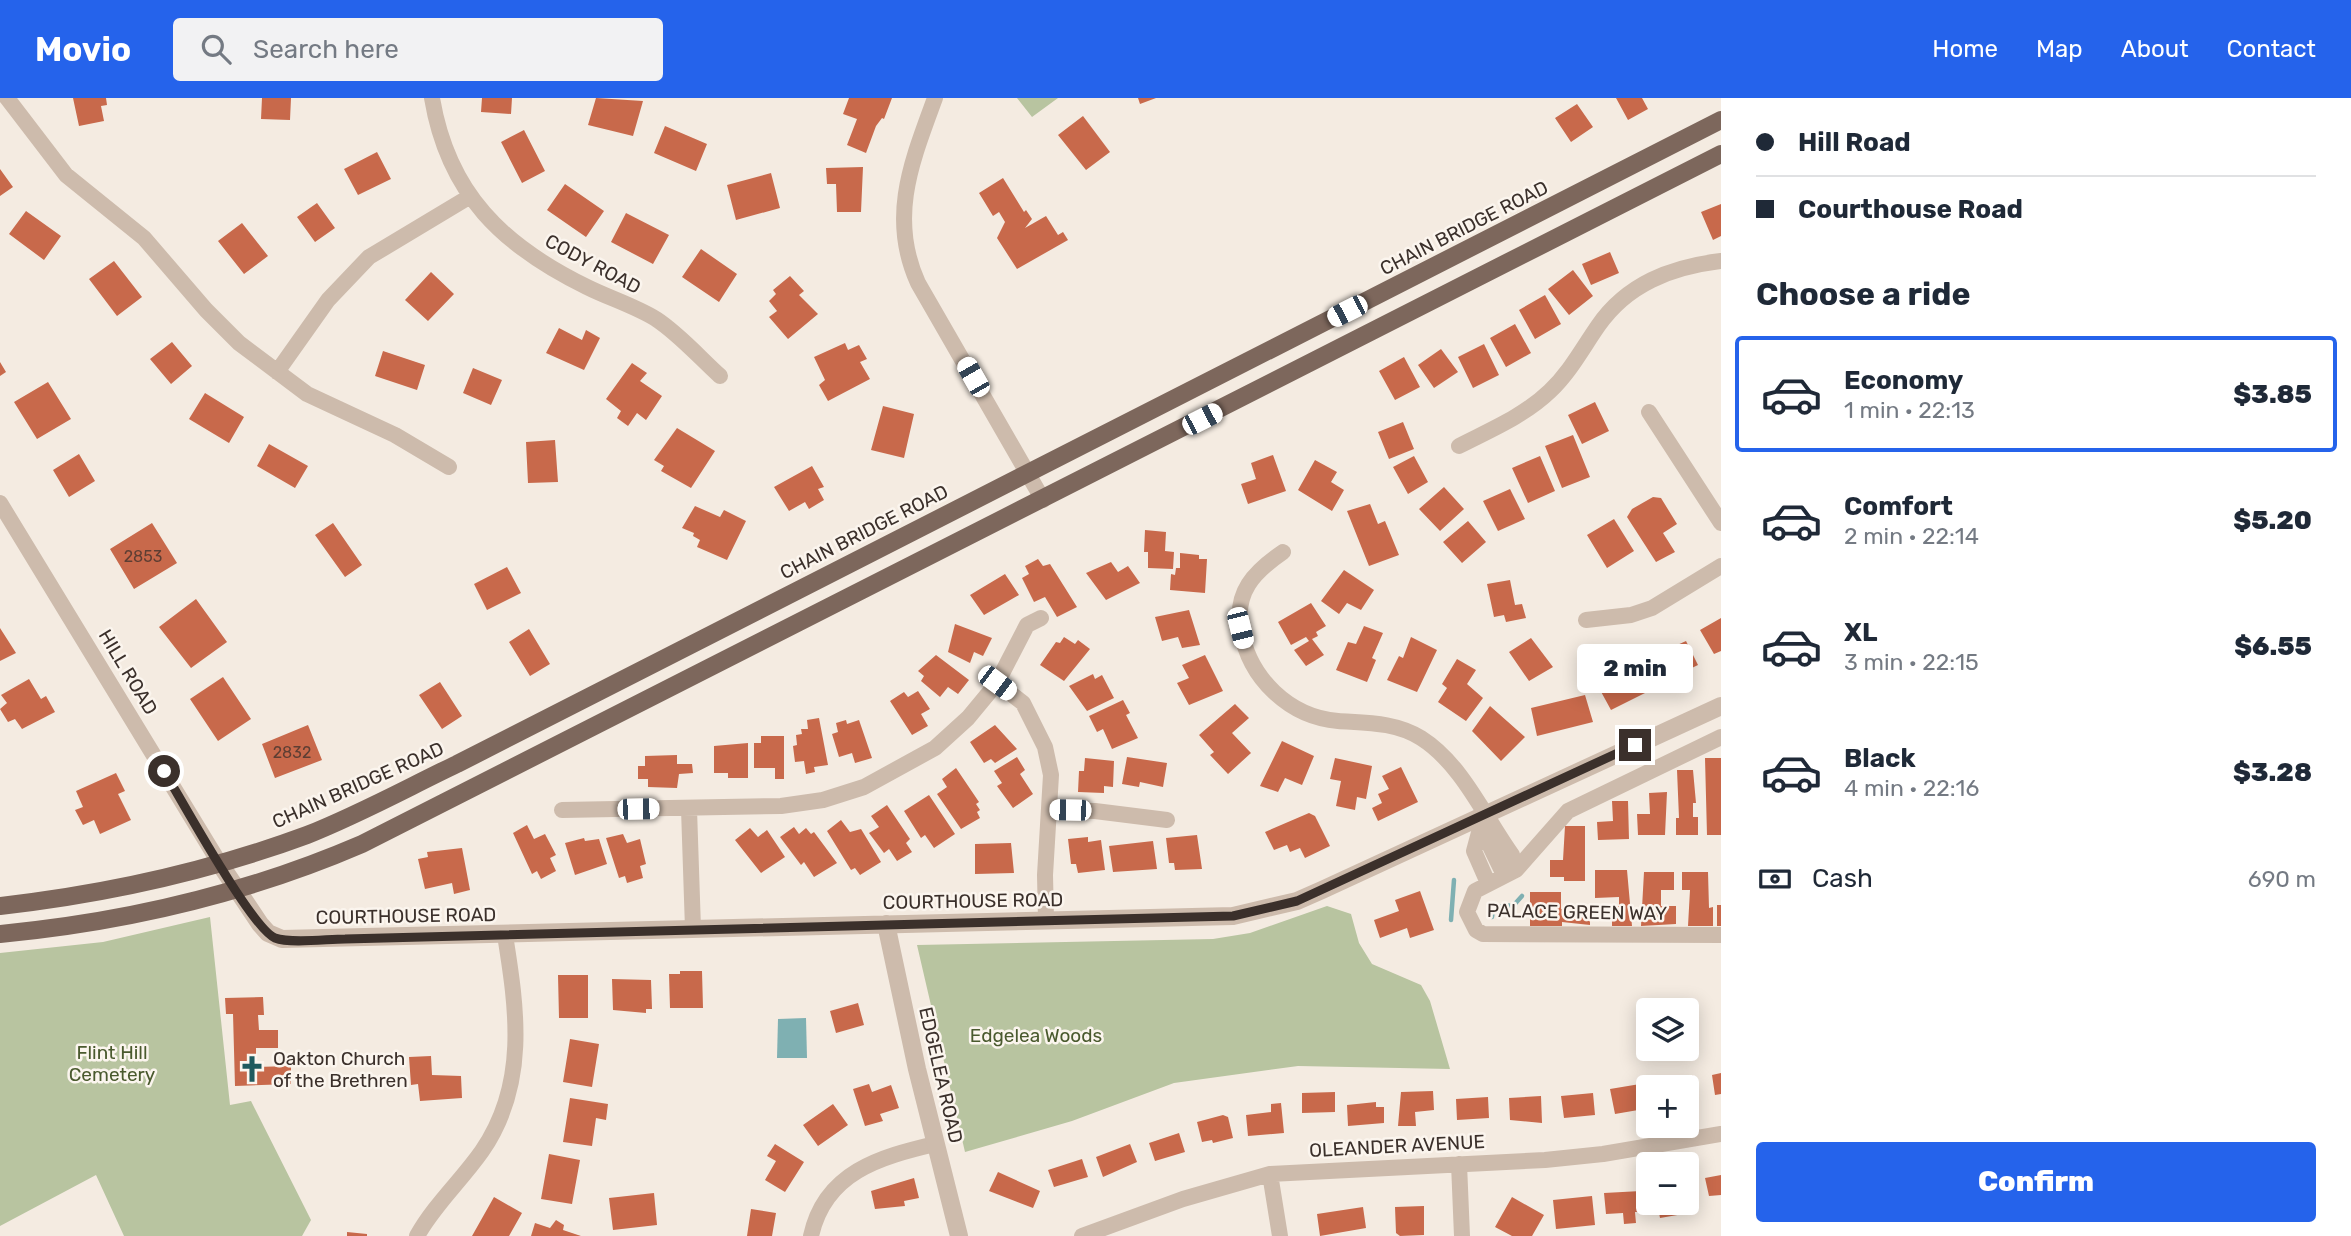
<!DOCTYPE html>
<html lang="en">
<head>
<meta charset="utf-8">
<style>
  body { margin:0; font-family:Rubik,sans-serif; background:#f2f2f3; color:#1f2937; height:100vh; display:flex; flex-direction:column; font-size:26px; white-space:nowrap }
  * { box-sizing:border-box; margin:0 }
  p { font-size:23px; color:#747a83 }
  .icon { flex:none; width:38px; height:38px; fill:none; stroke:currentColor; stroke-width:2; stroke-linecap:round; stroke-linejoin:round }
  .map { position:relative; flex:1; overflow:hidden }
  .drawer { display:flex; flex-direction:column; background:#fff; width:630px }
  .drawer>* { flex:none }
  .banner { display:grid; align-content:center; height:154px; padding:0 35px; background:#fff }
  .controls { position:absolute; left:1636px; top:900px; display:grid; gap:14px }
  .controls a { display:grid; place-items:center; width:63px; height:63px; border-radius:7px; background:#fff; box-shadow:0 4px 18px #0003; font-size:35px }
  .end { position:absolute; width:32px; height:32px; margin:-16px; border:9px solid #3b302b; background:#fff; box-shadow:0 0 0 4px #fff }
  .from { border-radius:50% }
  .bubble { position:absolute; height:49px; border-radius:7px; background:#fff; box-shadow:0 4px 18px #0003; font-size:23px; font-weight:800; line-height:49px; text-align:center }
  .car { position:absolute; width:21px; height:42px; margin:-21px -10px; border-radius:9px; box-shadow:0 0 5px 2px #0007; background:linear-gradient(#fff 24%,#345 0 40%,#fff 0 76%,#345 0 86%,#fff 0) }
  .banner b { display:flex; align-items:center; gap:24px; height:66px; font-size:26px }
  .banner b+b { border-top:2px solid #e0e1e3 }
  .banner i { width:18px; height:18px; background:#1f2937 }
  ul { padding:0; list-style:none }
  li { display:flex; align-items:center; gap:21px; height:116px; margin:0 14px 10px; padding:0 21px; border:4px solid transparent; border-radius:7px }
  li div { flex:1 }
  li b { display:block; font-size:26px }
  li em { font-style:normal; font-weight:800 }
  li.on { border-color:#2563eb }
  li>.icon { width:63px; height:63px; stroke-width:1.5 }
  h2 { padding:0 35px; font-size:32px; line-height:84px }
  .pay { display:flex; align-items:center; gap:18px; height:77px; padding:0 35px; font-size:26px }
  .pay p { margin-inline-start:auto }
  .cta { display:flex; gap:14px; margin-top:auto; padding:14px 35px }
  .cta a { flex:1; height:80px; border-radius:7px; background:#2563eb; color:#fff; font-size:28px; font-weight:800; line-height:80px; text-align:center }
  header { display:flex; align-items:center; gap:42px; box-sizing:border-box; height:98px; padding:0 35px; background:#2563eb; color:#fff }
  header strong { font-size:33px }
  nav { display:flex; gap:38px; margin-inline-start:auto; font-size:24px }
  .search { width:490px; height:63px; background:#f2f2f3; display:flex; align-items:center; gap:18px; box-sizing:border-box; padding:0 24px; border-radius:7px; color:#747a83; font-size:26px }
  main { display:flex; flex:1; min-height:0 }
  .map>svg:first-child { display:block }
  .green { fill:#b8c4a0 }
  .water { fill:#7fb0b2 }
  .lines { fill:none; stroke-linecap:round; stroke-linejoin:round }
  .stream { stroke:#7fb0b2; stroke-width:4.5 }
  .building { fill:#c8694b }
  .minor { stroke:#cdbbac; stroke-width:16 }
  .tertiary { stroke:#cdbbac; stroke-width:18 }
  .primary { stroke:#7d675c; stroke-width:18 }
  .route { stroke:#3b302b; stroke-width:9 }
  .labels { text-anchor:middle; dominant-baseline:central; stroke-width:5; stroke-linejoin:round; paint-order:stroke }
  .number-label { font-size:16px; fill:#5e3e33 }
  .street-label { font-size:19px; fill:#3b302b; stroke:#fbf5ee }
  .park-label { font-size:19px; fill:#4a5a2e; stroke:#fbf5ee }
  .poi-label { font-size:19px; fill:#3b302b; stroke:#fbf5ee; text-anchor:start }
</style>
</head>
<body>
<header>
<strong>Movio</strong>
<div class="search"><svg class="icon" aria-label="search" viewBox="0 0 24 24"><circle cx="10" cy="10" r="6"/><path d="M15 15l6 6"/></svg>Search here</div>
<nav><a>Home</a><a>Map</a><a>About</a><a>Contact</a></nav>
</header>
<main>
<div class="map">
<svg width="1721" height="1138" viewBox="0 0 1721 1138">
  <rect width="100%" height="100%" fill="#f4ebe1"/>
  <path class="green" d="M1017,0H1058L1032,19Z
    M1327,808L1351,816L1359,845L1372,866L1421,887L1430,903L1450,971L1298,968L1174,985L1072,1023L965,1054L917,847L1213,841L1250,835Z
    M210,819L230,1007L251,1003L311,1122L302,1138H124L96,1077L0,1128V855L103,844Z"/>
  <path class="water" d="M806,920L807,960H777L778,921Z"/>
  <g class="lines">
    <path class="stream" d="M1492,819L1493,812L1504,807L1513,808L1522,798
      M1451,822L1454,782"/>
  </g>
  <path class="building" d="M73,0H106L107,7L101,8L104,23L79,28Z
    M262,0H291L290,22L261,21Z
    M482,0H512L511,16L481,14Z
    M596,0L643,3L633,38L588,27Z
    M849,0H892L884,21L882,20L876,28L866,55L847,47L857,21L843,16Z
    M1138,0H1156L1140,6Z
    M1616,0H1642L1648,11L1628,22Z
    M1577,6L1593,29L1571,44L1555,20Z
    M1083,18L1110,54L1086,72L1058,37Z
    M665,28L707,46L696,73L654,55Z
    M524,32L545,73L522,85L501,44Z
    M377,54L391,81L358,97L344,71Z
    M863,69L861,114H837L836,86H827L826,70Z
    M0,71L13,89L0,98Z
    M771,75L780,110L736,122L727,87Z
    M1003,80L1024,114L1026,112L1032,121L1025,130L1046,118L1058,137L1063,134L1068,142L1017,171L997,140L1005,124L999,114L993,118L979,95Z
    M565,86L604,113L586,139L547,112Z
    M317,105L335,130L315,144L297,119Z
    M1721,106V138L1713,142L1701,114Z
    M26,113L61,138L44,162L9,136Z
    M626,115L669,137L653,166L611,144Z
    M242,125L268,158L244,176L218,143Z
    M701,151L737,176L719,204L682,179Z
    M1610,154L1619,175L1591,187L1582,166Z
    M114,163L142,199L117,218L89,181Z
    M1573,172L1593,198L1569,217L1548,191Z
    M431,174L454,196L428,223L405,202Z
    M790,178L804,193L799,197L818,216L788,241L769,219L777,213L769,203L776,196L773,192Z
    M1545,197L1561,226L1535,241L1519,212Z
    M1515,226L1531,255L1506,269L1490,240Z
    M559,230L582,242L586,232L600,240L584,272L546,255Z
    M172,244L192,268L171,286L150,261Z
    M845,245L848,252L859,247L867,261L860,264L870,281L828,303L819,287L825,282L814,259Z
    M1484,246L1499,277L1473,290L1458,259Z
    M1441,251L1458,274L1434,290L1418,267Z
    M383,253L425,267L417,292L375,278Z
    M1404,259L1420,289L1395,302L1379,273Z
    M0,264L6,274L0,278Z
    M632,265L647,275L640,283L662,298L646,322L637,315L628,328L617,320L621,313L606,301Z
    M473,270L502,282L491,307L463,295Z
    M48,284L71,321L37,341L14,304Z
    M205,295L244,319L229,345L189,321Z
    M1595,304L1609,333L1582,346L1568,317Z
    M883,308L914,316L904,360L871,352Z
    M1403,324L1414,351L1389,361L1378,334Z
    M677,330L715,353L691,390L661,373L664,368L654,362Z
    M1573,337L1590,379L1562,390L1545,348Z
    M555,342L558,384L528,385L526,344Z
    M269,346L308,368L295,390L257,368Z
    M79,356L95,383L69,399L53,372Z
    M1273,357L1286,393L1248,406L1241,386L1256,381L1251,365Z
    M1414,358L1428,384L1408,396L1393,369Z
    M1540,358L1555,393L1528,405L1512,370Z
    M1315,362L1337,374L1331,384L1344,392L1332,413L1298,392Z
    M812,368L824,389L818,391L824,402L809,411L805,404L789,413L774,389Z
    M1444,389L1464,411L1440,433L1419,411Z
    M1510,391L1525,421L1498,433L1483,403Z
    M1653,399L1661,400L1677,426L1663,435L1675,454L1656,464L1627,419L1632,411Z
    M1370,406L1378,426L1385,423L1399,457L1369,468L1347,413Z
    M695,408L720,419L724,412L746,423L727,462L697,449L700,442L693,438L694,435L682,430Z
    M1614,421L1634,453L1607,470L1587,437Z
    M1468,423L1486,444L1462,465L1443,444Z
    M152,425L177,465L134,491L110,451Z
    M333,425L362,467L345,479L315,437Z
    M1145,432L1166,434L1165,453L1174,454L1173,471L1148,470V454H1144Z
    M1180,455L1199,457V461H1207L1205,495L1170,492L1171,476L1175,477L1176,470H1180Z
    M1038,461L1043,468L1050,466L1077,509L1057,519L1045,499L1034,504L1022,480L1029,476L1025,468Z
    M1111,464L1118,474L1128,468L1140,485L1106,502L1086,475Z
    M507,469L521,495L487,512L474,486Z
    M1344,472L1374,492L1361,512L1347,505L1339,516L1321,503Z
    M1005,476L1019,497L984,517L970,497Z
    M1510,482L1515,507L1522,506L1526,520L1506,524L1504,517L1494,519L1487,486Z
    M196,501L227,544L191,570L159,529Z
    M1311,505L1326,528L1316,534L1318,538L1312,541L1324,557L1306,568L1294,552L1309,543L1306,539L1291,547L1278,524Z
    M1189,512L1200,547L1182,550L1178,539L1162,543L1155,519Z
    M1721,520V553L1714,556L1700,532Z
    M955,526L992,540L983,558L974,554L970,565L948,554Z
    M1364,528L1383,535L1372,560L1376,562L1367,584L1336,572L1348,544L1356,546Z
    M0,530L16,555L0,563Z
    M529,531L550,566L530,578L509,544Z
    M1064,539L1075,546L1078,542L1090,551L1064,583L1040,567L1056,544L1060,545Z
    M1411,539L1437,552L1417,594L1387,582L1399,558L1403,560Z
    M1531,540L1553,569L1529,583L1509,554Z
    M1686,543L1698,567L1665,583L1651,559Z
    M936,557L969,582L958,596L948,589L940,599L921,583L924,578L918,573Z
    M1205,557L1223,593L1189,607L1177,585L1189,580L1182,567Z
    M1457,561L1476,572L1467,586L1483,600L1466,623L1438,604L1447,590L1442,586Z
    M1635,573L1647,594L1611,612L1599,590Z
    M1093,576L1095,581L1102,577L1114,600L1087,613L1069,588Z
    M223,579L251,621L218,643L190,601Z
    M29,581L41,601L46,598L55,614L22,631L15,621L8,624L0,611L7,605L1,597Z
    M440,584L462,618L442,631L419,597Z
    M918,593L930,611L921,616L928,628L912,637L890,603L904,594L908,599Z
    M1585,597L1593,624L1537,638L1531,610Z
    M1123,602L1130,615L1126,617L1138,640L1112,651L1103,631L1097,634L1089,618Z
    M1235,606L1249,620L1232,635L1251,655L1228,676L1210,657L1214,654L1199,637Z
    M1490,608L1525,639L1501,663L1472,633Z
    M819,620L828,667L814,669L815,674L806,676L804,663L795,664L793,648L797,647L796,637L802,636L801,631H808L807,622Z
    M846,622L847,626L859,622L872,660L855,665L852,655L839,659L832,636L838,634L836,625Z
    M308,627L322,662L275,680L262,646Z
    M995,627L1017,651L995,665L991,661L984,665L970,644Z
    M761,638H784V681H775V670H754V645H761Z
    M1282,643L1314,658L1302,687L1285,680L1278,694L1260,688Z
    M748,645V680H728V675H714V648Z
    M677,657V666H692L693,675L679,676L677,690L648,689V681H638V668H645V658Z
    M1017,659L1025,672L1020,676L1033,696L1013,710L997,688L1002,685L994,673Z
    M1127,659L1167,665L1163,689L1140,684L1139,689L1122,686Z
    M1085,660L1114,663L1113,689L1104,688V695L1078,694L1079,673H1084Z
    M1335,660L1372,668L1366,701L1357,699L1355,712L1336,708L1341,683L1330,681Z
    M1705,660H1721V737H1707Z
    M1401,669L1418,704L1378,723L1372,710L1382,705L1378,696L1389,691L1382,678Z
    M956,670L979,704L976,706L980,712L977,714L980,720L961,731L937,696L947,689L942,681Z
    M1677,672H1693L1696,705H1693V719H1698V737H1676V720H1679Z
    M116,675L125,693L118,696L131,722L100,736L94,722L83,727L75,712L83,709L76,693Z
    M1667,694L1665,737H1638L1637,716H1650L1649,695Z
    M929,697L955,736L934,750L925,737L921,740L904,713Z
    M1612,703H1628L1629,741L1598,742L1597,724L1613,723Z
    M887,707L910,741L906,745L912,754L897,763L889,751L884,755L869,735L879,729L871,718Z
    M1309,715L1315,718L1330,748L1305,760L1300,750L1290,754L1287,747L1274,752L1265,734Z
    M841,722L850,734L861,731L881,764L860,777L855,770L851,772L827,733Z
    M527,727L534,741L545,736L556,757L550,760L556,773L541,781L537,773L532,776L513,735Z
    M1565,728H1585V783H1564V779H1550V762H1563Z
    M794,729L799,736L806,730L811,736L814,734L837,765L814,779L804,764L801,767L780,739Z
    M750,730L758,739L767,732L785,759L761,775L735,742Z
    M623,736L627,745L640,741L646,766L640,768L643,780L627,785L625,778L619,780L606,740Z
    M1197,737L1202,771L1175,772L1174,765H1169L1166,740Z
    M1088,739V744L1101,742L1105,772L1078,775L1076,766H1071L1068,741Z
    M584,740L585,743L599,741L607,766L575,777L565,745Z
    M1153,743L1157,771L1113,774L1109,748Z
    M1011,745L1014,775L975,776V746Z
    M462,750L470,792L454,796L452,785L425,791L418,761L428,759L427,754Z
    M1595,772H1627L1632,828H1612V808H1619V799L1595,800Z
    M1644,774H1674V792H1661V808H1676V826L1641,828Z
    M1682,774H1708L1709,810L1713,809V828H1688L1690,792H1682Z
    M1420,793L1434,832L1410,840L1407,830L1380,840L1374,822L1399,813L1395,802Z
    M1530,794H1561V811L1590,809V827L1562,824V828H1530Z
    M1717,807H1721V828H1717Z
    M680,873H702L703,910H670L669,876H680Z
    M558,877H588V920H559Z
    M612,881L651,882L652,911H646V915L613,912Z
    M263,899L264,917H258L259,932H278V950H256V969L291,968V986L235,988L233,916H226L225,900Z
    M858,905L864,927L836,935L830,913Z
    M570,941L599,946L592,989L563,984Z
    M431,958L432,977L461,978L462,1000L420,1003L418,986L411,987L409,959Z
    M1721,975V996L1715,997L1712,977Z
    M1693,977L1698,1001L1690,1003L1687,989H1660L1659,984Z
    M869,986L872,994L891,987L899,1010L880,1016L883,1023L865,1028L853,991Z
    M1640,986L1644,1011L1615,1016L1610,991Z
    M1433,993L1434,1012L1415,1014L1416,1028H1398L1401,994Z
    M1335,994V1014L1302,1015V995Z
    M1593,995L1595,1017L1564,1020L1561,998Z
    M1541,998L1542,1025L1510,1022L1509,1000Z
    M1488,999L1489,1020L1457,1022L1456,1001Z
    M570,1000L608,1006L606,1022L596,1020L592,1048L563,1044Z
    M1376,1004V1009H1384V1025L1348,1028L1347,1007Z
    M1281,1005L1284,1035L1248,1038L1246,1017L1271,1014V1006Z
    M833,1006L848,1027L818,1048L803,1027Z
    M1223,1017L1228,1019L1233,1040L1213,1045L1212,1042L1202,1044L1197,1024Z
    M1179,1035L1185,1054L1155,1063L1149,1045Z
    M775,1046L804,1064L785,1094L765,1082L776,1063L767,1058Z
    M1130,1046L1137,1064L1103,1079L1096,1059Z
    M549,1056L580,1062L572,1106L541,1101Z
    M1082,1061L1088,1079L1054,1089L1048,1072Z
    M998,1074L1040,1093L1033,1110L989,1093Z
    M1721,1077V1097L1709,1098L1705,1080Z
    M914,1080L919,1100L904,1103L905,1108L875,1111L871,1093Z
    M1688,1089L1693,1105L1688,1107L1689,1115L1660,1120L1657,1104H1687Z
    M1641,1093L1643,1114H1635L1636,1125L1624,1126L1623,1115L1606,1116L1604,1095Z
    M654,1095L657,1127L613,1132L609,1100Z
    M1592,1098L1595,1127L1556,1131L1553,1102Z
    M494,1099L522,1115L509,1138H472Z
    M1512,1099L1544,1117L1532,1138H1512L1495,1129Z
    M1424,1108V1137L1400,1138L1396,1135L1395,1109Z
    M1363,1109L1366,1130L1320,1138L1317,1116Z
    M751,1111L776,1115L772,1138H747Z
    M556,1122L564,1127L563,1132L581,1138H531L535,1125L550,1130Z
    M347,1134L367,1136V1138H347Z"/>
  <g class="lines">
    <path class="minor" d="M7,0L66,77L144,140L206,212L239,245L307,296L395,337L449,369
      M432,0C448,96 503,148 587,189C609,200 635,208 656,221C679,236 699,259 720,278
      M935,0C912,63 888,119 918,185L1043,402
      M277,274L328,202L369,159L469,99
      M1649,314L1721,425
      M1459,348C1490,332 1524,318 1550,293C1570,274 1582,251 1598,228C1627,186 1671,169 1721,163
      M0,405L220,766
      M1283,454C1254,474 1234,494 1241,532C1249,580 1289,619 1338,623C1367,625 1395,624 1421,640C1462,666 1484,718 1512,757L1516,772
      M1586,522L1631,517L1652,510L1721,468
      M997,585L1023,605L1045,649L1051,677L1045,777L1046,822
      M1721,639L1568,713L1516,772L1475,793L1467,814L1476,832L1483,836L1721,837
      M689,711L693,831
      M562,712L781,708L823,702L864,689L935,650L968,620L997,585L1027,527L1041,520
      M1050,712L1095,713L1167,722
      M1484,716L1474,753L1488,785
      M1485,724L1488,744L1504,777
      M1459,1066L1462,1138
      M1270,1076L1280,1138
      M417,1138C435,1106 461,1083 482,1053C528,986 517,912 505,837
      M811,1138C825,1074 880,1059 935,1046
      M1082,1138L1183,1101L1270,1076L1545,1062L1603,1056L1721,1036"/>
    <path class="tertiary" d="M220,766L260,826L268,835L282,841L1233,818L1297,803L1322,792L1721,608
      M886,826L917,971L959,1138"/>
    <path class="primary" d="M0,808C106,796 207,774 307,737C358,717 407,690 457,666L1721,22
      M0,836C126,824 246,796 362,746L1721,56"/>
  </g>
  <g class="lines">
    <path class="route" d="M164,673C181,701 252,831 275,840C291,846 327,841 345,841L1233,818L1297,803L1635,647"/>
  </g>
  <defs>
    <symbol id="church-bare" viewBox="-9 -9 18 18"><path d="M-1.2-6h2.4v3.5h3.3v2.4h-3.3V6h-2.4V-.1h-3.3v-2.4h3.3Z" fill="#1f5a5e" stroke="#fbf5ee" stroke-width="2.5" paint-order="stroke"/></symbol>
  </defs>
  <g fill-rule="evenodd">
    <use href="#church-bare" x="233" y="952" width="38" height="38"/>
  </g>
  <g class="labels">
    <g class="number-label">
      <text x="143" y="458">2853</text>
      <text x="292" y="654">2832</text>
    </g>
    <g class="street-label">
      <text transform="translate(1464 130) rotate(-27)">CHAIN BRIDGE ROAD</text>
      <text transform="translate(593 166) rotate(28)">CODY ROAD</text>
      <text transform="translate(864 434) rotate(-27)">CHAIN BRIDGE ROAD</text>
      <text transform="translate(128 574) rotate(59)">HILL ROAD</text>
      <text transform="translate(358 687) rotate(-24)">CHAIN BRIDGE ROAD</text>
      <text transform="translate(973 803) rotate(-1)">COURTHOUSE ROAD</text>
      <text transform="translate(1577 814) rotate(1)">PALACE GREEN WAY</text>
      <text transform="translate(406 818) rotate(-1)">COURTHOUSE ROAD</text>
      <text transform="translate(941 977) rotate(77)">EDGELEA ROAD</text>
      <text transform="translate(1397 1048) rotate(-3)">OLEANDER AVENUE</text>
    </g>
    <g class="park-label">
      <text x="1036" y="937">Edgelea Woods</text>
      <text x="112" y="954">Flint Hill<tspan x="112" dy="22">Cemetery</tspan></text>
    </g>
    <g class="poi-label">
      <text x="273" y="960">Oakton Church<tspan x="273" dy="22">of the Brethren</tspan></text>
    </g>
  </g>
</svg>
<div class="controls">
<a><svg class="icon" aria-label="layers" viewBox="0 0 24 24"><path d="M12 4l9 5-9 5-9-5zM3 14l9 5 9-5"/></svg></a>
<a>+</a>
<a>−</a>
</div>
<i class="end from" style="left:164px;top:673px"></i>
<i class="end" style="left:1635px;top:647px"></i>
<div class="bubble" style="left:1577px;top:546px;width:116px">2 min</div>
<i class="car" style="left:1347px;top:213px;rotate:243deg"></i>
<i class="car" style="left:973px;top:279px;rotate:330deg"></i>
<i class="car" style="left:1202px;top:321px;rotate:63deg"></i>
<i class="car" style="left:1240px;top:530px;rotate:166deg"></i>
<i class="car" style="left:997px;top:585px;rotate:127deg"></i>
<i class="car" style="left:638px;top:711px;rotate:89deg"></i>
<i class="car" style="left:1070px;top:712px;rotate:271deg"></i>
</div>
<section class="drawer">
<div class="banner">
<b><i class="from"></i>Hill Road</b>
<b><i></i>Courthouse Road</b>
</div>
<h2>Choose a ride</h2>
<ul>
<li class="on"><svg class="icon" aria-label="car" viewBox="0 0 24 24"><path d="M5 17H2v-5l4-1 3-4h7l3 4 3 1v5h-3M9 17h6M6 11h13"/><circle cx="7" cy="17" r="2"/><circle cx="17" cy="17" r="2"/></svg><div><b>Economy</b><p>1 min · 22:13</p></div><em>$3.85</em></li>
<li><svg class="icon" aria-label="car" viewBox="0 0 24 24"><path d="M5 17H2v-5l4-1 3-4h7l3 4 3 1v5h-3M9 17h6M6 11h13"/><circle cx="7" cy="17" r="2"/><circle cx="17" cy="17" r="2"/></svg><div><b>Comfort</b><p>2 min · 22:14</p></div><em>$5.20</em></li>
<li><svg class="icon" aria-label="car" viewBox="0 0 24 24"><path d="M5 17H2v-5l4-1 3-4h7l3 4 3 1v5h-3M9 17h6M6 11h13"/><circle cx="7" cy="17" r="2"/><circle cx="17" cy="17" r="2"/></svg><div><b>XL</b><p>3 min · 22:15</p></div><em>$6.55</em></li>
<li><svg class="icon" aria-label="car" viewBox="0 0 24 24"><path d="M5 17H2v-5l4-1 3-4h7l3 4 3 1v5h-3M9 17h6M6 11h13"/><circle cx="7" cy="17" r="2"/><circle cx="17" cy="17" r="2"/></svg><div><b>Black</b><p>4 min · 22:16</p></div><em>$3.28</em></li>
</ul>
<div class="pay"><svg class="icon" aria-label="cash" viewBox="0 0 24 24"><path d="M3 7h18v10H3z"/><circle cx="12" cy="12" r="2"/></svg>Cash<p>690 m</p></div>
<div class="cta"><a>Confirm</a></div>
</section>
</main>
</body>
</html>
